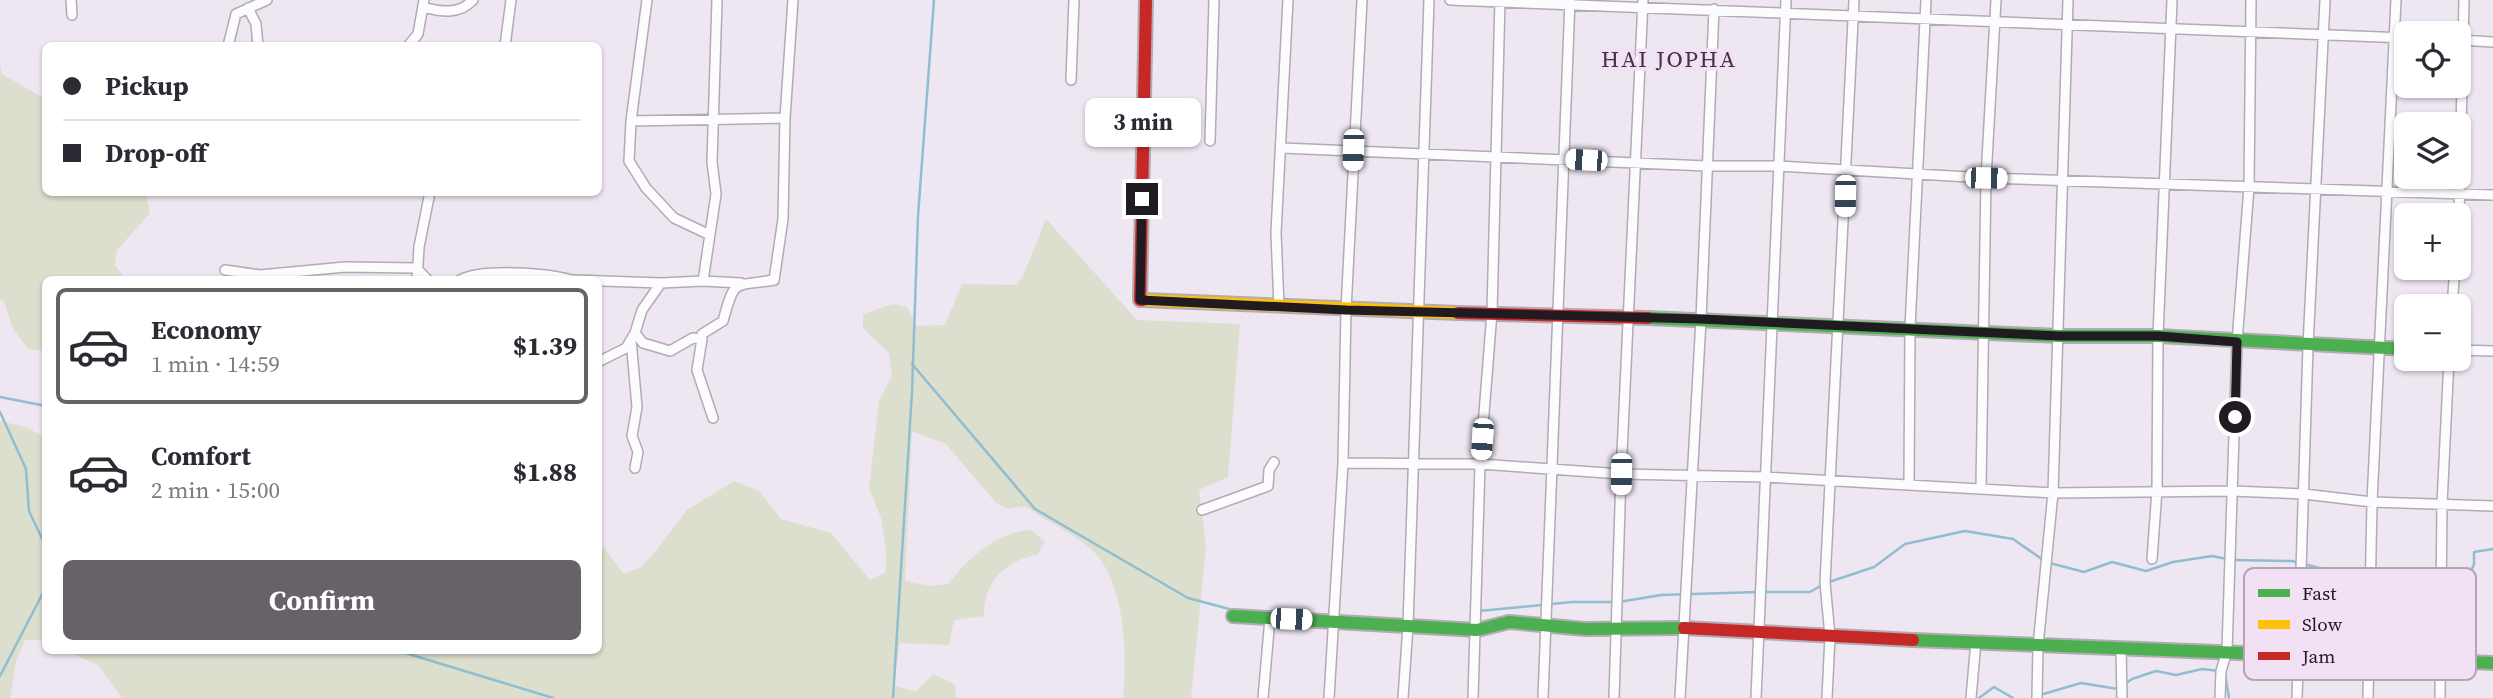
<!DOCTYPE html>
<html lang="en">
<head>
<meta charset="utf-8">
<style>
  body { margin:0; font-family:"Source Serif 4",serif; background:#f7f7f7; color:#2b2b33; height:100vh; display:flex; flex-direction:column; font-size:26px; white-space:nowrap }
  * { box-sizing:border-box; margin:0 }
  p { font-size:23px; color:#7c7c81 }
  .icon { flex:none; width:38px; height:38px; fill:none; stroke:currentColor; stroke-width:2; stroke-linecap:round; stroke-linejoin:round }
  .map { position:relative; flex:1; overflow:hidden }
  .side { position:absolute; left:42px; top:276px; width:560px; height:378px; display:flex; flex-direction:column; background:#fff; border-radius:10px; box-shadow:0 2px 5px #0004 }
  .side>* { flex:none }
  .guide { position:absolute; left:42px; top:42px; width:560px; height:154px; border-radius:10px; box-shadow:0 2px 5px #0004; display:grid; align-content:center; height:154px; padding:0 21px; background:#fff }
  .buttons { position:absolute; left:2394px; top:21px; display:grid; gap:14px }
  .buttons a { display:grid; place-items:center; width:77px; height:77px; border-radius:10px; background:#fff; box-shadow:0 2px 5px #0004; font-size:35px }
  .end { position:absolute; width:32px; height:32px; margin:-16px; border:9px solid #201a21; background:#fff; box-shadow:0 0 0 4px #fff }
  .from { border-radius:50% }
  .bubble { position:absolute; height:49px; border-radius:10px; background:#fff; box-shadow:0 2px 5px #0004; font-size:23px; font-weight:700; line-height:49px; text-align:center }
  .car { position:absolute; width:21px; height:42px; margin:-21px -10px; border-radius:9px; box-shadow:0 0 5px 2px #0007; background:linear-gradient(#fff 24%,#345 0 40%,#fff 0 76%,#345 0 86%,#fff 0) }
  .guide b { display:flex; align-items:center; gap:24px; height:66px; font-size:26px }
  .guide b+b { border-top:2px solid #e1e1e2 }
  .guide i { width:18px; height:18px; background:#2b2b33 }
  ul { padding:12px 0 0; list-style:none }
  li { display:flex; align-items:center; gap:21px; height:116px; margin:0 14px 10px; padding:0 7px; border:4px solid transparent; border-radius:10px }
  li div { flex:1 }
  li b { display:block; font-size:26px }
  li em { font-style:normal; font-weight:700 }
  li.on { border-color:#68616a }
  li>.icon { width:63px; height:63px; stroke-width:1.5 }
  .action { display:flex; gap:14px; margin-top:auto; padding:14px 21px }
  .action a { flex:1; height:80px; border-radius:10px; background:#68616a; color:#fff; font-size:28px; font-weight:700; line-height:80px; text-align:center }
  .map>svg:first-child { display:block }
  .green { fill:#dcdfce }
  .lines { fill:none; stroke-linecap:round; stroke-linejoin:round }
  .stream { stroke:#90bdd0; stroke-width:2.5 }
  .street-casing { stroke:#b2abb3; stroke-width:12 }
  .fast-casing { stroke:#b2abb3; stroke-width:16 }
  .slow-casing { stroke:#b2abb3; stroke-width:16 }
  .jam-casing { stroke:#b2abb3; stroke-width:16 }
  .street { stroke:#fcfbfd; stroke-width:9 }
  .fast { stroke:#4caf50; stroke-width:12 }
  .slow { stroke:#ffc107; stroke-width:12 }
  .jam { stroke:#c62828; stroke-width:12 }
  .route { stroke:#201a21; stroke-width:9 }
  .labels { text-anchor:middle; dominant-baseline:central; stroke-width:7; stroke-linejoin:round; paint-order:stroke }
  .neighbourhood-label { font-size:23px; letter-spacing:2px; fill:#403343; stroke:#f2e1f5 }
  .key { fill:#f2e1f5; stroke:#b3a5b5; stroke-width:2 }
  .key-label { font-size:19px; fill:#201a21 }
</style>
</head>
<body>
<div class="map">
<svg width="2493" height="698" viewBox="0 0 2493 698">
  <rect width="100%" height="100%" fill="#eee6f1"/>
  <path class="green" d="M0,64L2,74L45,99L46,192L146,193L150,213L117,250L115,265L126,280H46L45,351L28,349L13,329L4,301L0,300Z
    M1046,219L1137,320L1240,324L1228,477L1199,490L1206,546L1191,698H1123C1127,656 1126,585 1094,552C1075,533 1047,523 1026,506L1008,509L996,503L946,444L912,431L905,581L932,586L948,584C969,557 997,532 1031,530L1045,542L1037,555C1004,561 984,582 984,616L954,620L949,645L900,643L894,685L915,692L934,674L955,685L956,698H122L98,665L66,651H598L599,547L604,548L624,574L641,567L657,550L687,510L734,481L759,491L781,519L831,533L870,580L886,572V550L881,518L869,488L879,401L892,375L889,353L863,328V314L893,304L907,307L917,326L945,325L962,284L1016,285L1023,276Z
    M0,421L26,427L46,438L45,640H25L16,662L10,698H0Z"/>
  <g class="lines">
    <path class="stream" d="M912,364L1035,509L1188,598L1233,610
      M0,397L46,406
      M0,412L26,469L29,511L46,547
      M2233,560L2292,561L2335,572L2359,569L2367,583
      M1829,582L1874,567L1905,544L1965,531L2013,539L2046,562L2084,572L2112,562L2146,571L2173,562L2212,556L2227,559
      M2373,590L2449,592L2461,596L2474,564V552L2493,549
      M1765,592H1810L1822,585
      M1479,611L1572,602H1619L1661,595L1758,592
      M1456,623H1471L1472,620
      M399,651L553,698
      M2225,674L2229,698
      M0,676L46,587
      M2040,695L2081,683L2118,689L2132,679L2156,671L2176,675L2202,669L2219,671
      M893,698L912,392L918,216L934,0
      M1979,698L1994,687L2013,698"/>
    <defs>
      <path id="street" d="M71,0L72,15
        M647,0L631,121L629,161L646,188L674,218L710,235
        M1450,0L2406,38
        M423,7C441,12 459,15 473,0
        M248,8L256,24L258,46
        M2460,40L2493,42
        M228,46L236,14L267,0
        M408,46L418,34L424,0
        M505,46L511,0
        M1071,80L1074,0
        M631,121L785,118
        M1210,141L1214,0
        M1282,148L1707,166H1778L1986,178L2493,195
        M2459,216L2464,0
        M225,270L260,275L345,267L416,268L428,280
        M417,280L419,247L430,192
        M460,280C482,268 547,273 572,280
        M574,280L661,283
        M703,281L741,283
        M2452,306L2455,268
        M1279,307L1276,233L1288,0
        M635,333L643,343L670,351L693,338L702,339V334L723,321C735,277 733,287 774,280L783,219L785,118L793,0
        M702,339L697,370L713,418
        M631,340L637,407L632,436L638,452L635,468
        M2459,350L2493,351
        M598,362L626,348L635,333L642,310L661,283L703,281L716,194L712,162L717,0
        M1343,463L1480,464L1621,474L1765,477L2053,493L2232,491L2304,494L2372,502L2493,506
        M1909,484L1910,328L1926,0
        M1981,487L1986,178L1996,0
        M1202,510L1268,486L1269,470L1274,462
        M2152,559L2157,490L2158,336L2172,0
        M2121,648L2122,698
        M1263,698L1270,618
        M1329,698L1343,463L1346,310L1362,0
        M1403,698L1408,626L1429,0
        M1473,698L1480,464L1492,312L1500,0
        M1543,698L1570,0
        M1614,698L1621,474L1643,0
        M1680,698L1701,319L1714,9
        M1756,698L1786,0
        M1827,698L1830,636L1825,583L1854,0
        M1971,698L1976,641
        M2037,698L2038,646L2053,493L2068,0
        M2220,698L2221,671L2227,651L2237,342L2249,187L2251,0
        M2297,698L2308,346L2325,0
        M2368,698L2372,502L2396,0
        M2440,698L2442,504L2449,359"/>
      <path id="fast" d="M1648,318L2059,336H2158L2406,349
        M1233,616L1477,630L1509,622L1585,629L1684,628
        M1913,640L2493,663"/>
      <path id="slow" d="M1143,300L1458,313"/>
      <path id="jam" d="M1143,300H1140L1146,0
        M1458,313L1648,318
        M1684,628L1913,640"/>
    </defs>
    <use href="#street" class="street-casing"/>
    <use href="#fast" class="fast-casing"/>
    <use href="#slow" class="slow-casing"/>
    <use href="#jam" class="jam-casing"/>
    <use href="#street" class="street"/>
    <use href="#fast" class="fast"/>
    <use href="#slow" class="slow"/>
    <use href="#jam" class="jam"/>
  </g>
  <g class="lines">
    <path class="route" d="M1142,199L1140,300L1346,310L1701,319L2059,336H2158L2237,342L2235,417"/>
  </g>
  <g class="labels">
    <g class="neighbourhood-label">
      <text x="1669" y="59">HAI JOPHA</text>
    </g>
  </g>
  <rect x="2244" y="568" width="232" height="112" rx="10" class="key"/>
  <rect x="2258" y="589" width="32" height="8" fill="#4caf50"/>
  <rect x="2258" y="620" width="32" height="9" fill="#ffc107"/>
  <rect x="2258" y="652" width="32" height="8" fill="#c62828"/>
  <g class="key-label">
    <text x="2302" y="600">Fast</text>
    <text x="2302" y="631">Slow</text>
    <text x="2302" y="663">Jam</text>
  </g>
</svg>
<div class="buttons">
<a><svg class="icon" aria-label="locate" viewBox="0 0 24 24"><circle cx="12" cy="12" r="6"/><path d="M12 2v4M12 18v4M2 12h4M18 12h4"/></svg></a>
<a><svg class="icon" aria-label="layers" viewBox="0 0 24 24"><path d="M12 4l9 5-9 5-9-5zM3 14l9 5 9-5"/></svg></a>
<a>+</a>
<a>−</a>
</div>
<i class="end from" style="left:2235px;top:417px"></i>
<i class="end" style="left:1142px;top:199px"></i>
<div class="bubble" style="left:1085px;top:98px;width:116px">3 min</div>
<i class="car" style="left:1353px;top:150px;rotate:182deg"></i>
<i class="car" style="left:1586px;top:160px;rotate:273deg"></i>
<i class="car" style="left:1986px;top:178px;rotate:91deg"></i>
<i class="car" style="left:1845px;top:196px;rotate:181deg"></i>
<i class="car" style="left:1482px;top:439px;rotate:184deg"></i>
<i class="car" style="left:1621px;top:474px;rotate:181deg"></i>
<i class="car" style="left:1291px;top:619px;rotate:92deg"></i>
<div class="guide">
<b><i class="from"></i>Pickup</b>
<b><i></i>Drop-off</b>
</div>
<section class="side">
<ul>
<li class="on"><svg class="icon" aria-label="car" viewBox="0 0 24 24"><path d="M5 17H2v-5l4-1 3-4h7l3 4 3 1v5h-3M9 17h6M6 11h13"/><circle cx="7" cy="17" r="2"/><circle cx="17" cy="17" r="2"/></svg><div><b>Economy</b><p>1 min · 14:59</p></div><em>$1.39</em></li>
<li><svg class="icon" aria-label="car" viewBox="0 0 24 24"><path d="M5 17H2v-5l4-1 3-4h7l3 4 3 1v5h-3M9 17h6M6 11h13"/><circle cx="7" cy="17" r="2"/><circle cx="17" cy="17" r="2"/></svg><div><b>Comfort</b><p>2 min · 15:00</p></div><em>$1.88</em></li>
</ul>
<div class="action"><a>Confirm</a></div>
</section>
</div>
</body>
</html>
